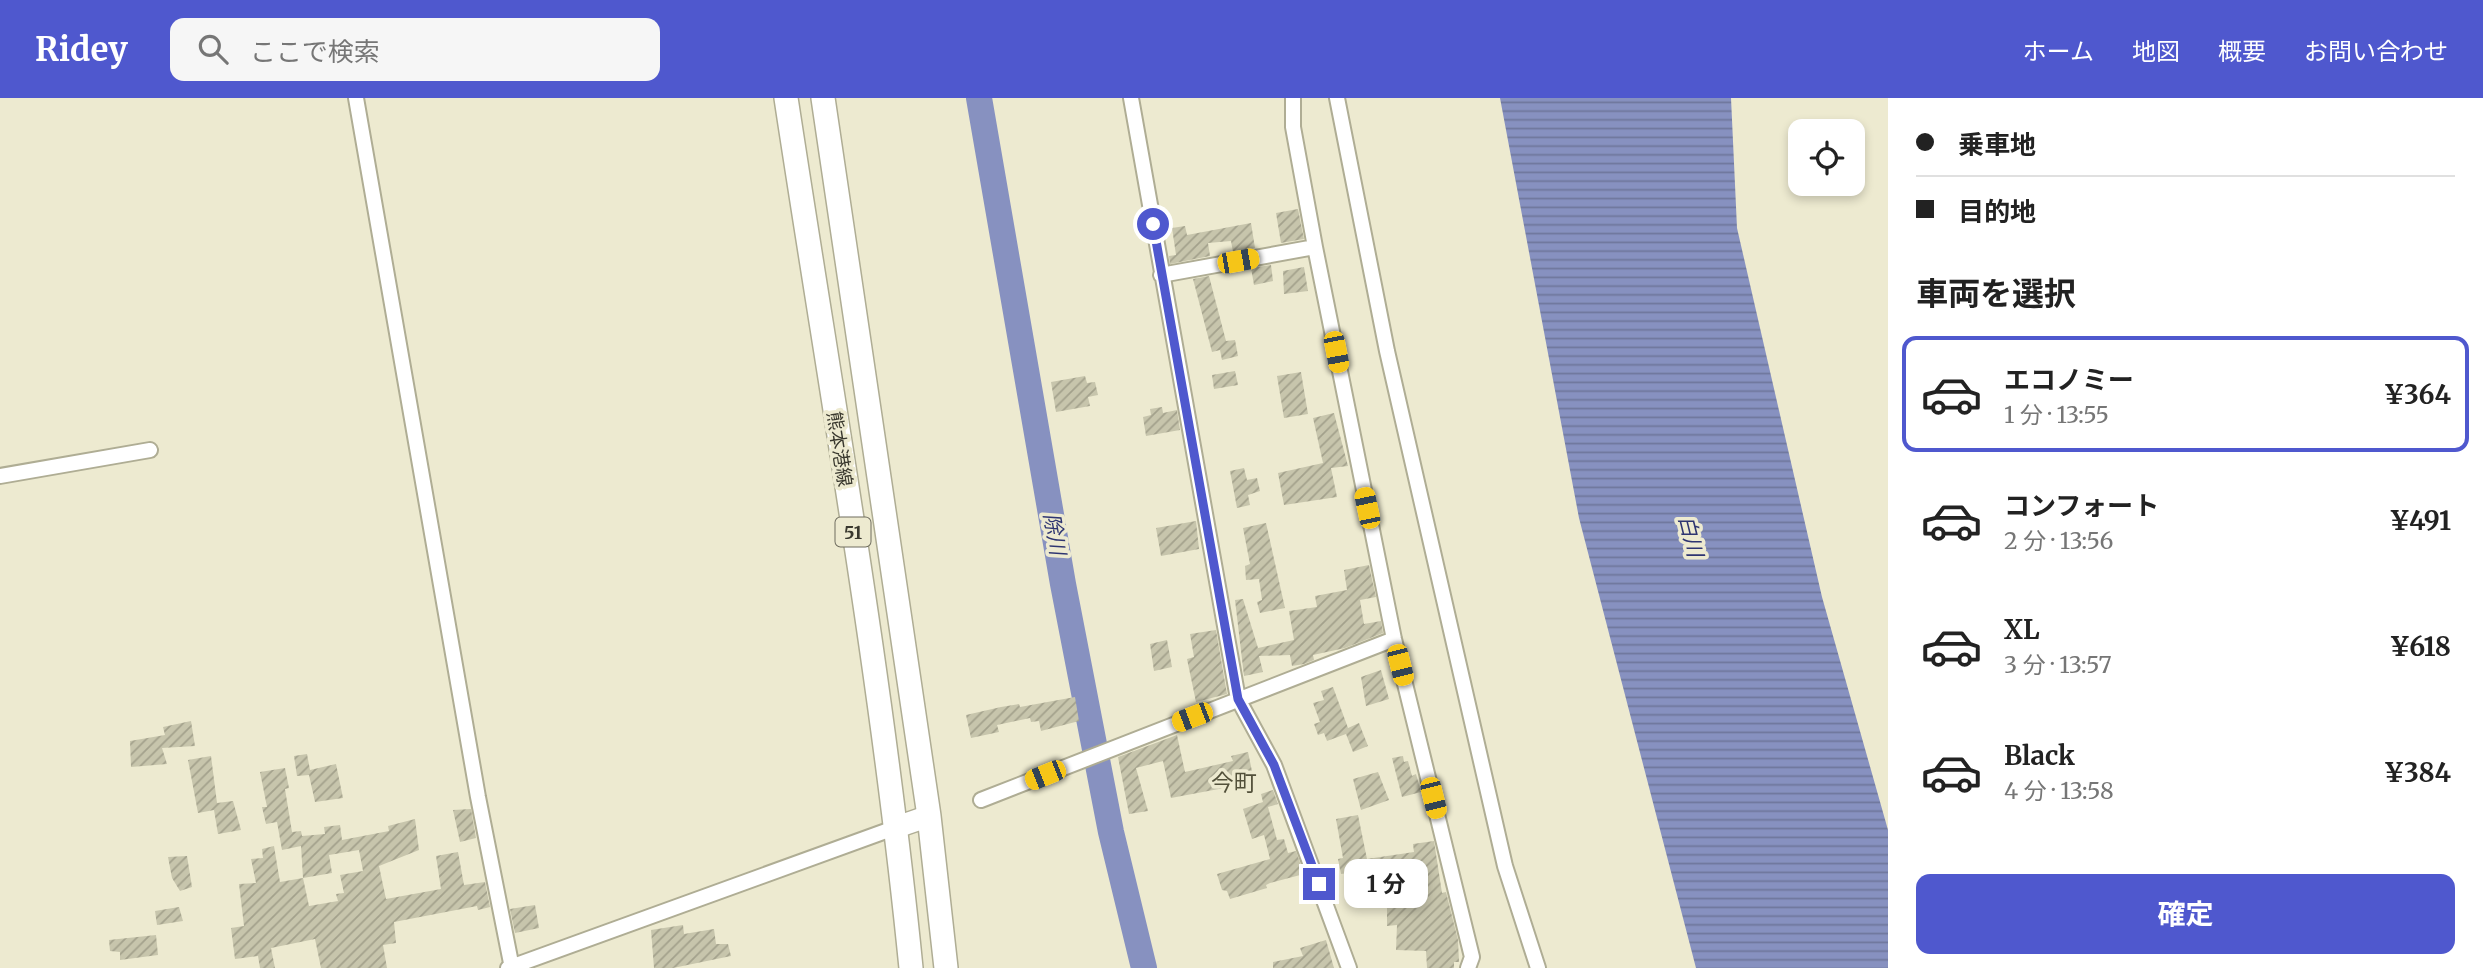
<!DOCTYPE html>
<html lang="ja">
<head>
<meta charset="utf-8">
<style>
  body { margin:0; font-family:Merriweather,"Noto Sans JP",serif; background:#f6f6f6; color:#222; height:100vh; display:flex; flex-direction:column; font-size:26px; white-space:nowrap }
  * { box-sizing:border-box; margin:0 }
  p { font-size:23px; color:#767676 }
  .icon { flex:none; width:38px; height:38px; fill:none; stroke:currentColor; stroke-width:2; stroke-linecap:round; stroke-linejoin:round }
  .map { position:relative; flex:1; overflow:hidden }
  .details { display:flex; flex-direction:column; background:#fff; width:595px }
  .details>* { flex:none }
  .hud { display:grid; align-content:center; height:154px; padding:0 28px; background:#fff }
  .fabs { position:absolute; left:1788px; top:21px; display:grid; gap:14px }
  .fabs a { display:grid; place-items:center; width:77px; height:77px; border-radius:14px; background:#fff; box-shadow:0 4px 10px #0003; font-size:35px }
  .end { position:absolute; width:32px; height:32px; margin:-16px; border:9px solid #4f58ce; background:#fff; box-shadow:0 0 0 4px #fff }
  .from { border-radius:50% }
  .bubble { position:absolute; height:49px; border-radius:14px; background:#fff; box-shadow:0 4px 10px #0003; font-size:23px; font-weight:700; line-height:49px; text-align:center }
  .car { position:absolute; width:21px; height:42px; margin:-21px -10px; border-radius:9px; box-shadow:0 0 5px 2px #0007; background:linear-gradient(#f5c518 24%,#345 0 40%,#f5c518 0 76%,#345 0 86%,#f5c518 0) }
  .hud b { display:flex; align-items:center; gap:24px; height:66px; font-size:26px }
  .hud b+b { border-top:2px solid #e0e0e0 }
  .hud i { width:18px; height:18px; background:#222 }
  ul { padding:0; list-style:none }
  li { display:flex; align-items:center; gap:21px; height:116px; margin:0 14px 10px; padding:0 14px; border:4px solid transparent; border-radius:14px }
  li div { flex:1 }
  li b { display:block; font-size:26px }
  li em { font-style:normal; font-weight:700 }
  li.selected { border-color:#4f58ce }
  li>.icon { width:63px; height:63px; stroke-width:1.5 }
  h2 { padding:0 28px; font-size:32px; line-height:84px }
  .primary-button { display:flex; gap:14px; margin-top:auto; padding:14px 28px }
  .primary-button a { flex:1; height:80px; border-radius:14px; background:#4f58ce; color:#fff; font-size:28px; font-weight:700; line-height:80px; text-align:center }
  header { display:flex; align-items:center; gap:42px; box-sizing:border-box; height:98px; padding:0 35px; background:#4f58ce; color:#fff }
  header strong { font-size:33px }
  nav { display:flex; gap:38px; margin-inline-start:auto; font-size:24px }
  .search { width:490px; height:63px; background:#f6f6f6; display:flex; align-items:center; gap:18px; box-sizing:border-box; padding:0 24px; border-radius:14px; color:#767676; font-size:26px }
  main { display:flex; flex:1; min-height:0 }
  .map>svg:first-child { display:block }
  .water { fill:url(#water-rules) }
  .lines { fill:none; stroke-linecap:round; stroke-linejoin:round }
  .river { stroke:#8791c0; stroke-width:26 }
  .building { fill:url(#building-hatch); fill-rule:evenodd }
  .street-casing { stroke:#afad94; stroke-width:18 }
  .secondary-casing { stroke:#afad94; stroke-width:24 }
  .primary-casing { stroke:#afad94; stroke-width:26 }
  .street { stroke:#fff; stroke-width:14 }
  .secondary { stroke:#fff; stroke-width:21 }
  .primary { stroke:#fff; stroke-width:23 }
  .route { stroke:#4f58ce; stroke-width:9 }
  .labels { text-anchor:middle; dominant-baseline:central; stroke-width:7; stroke-linejoin:round; paint-order:stroke }
  .shield { fill:#edead0; stroke:#6f6d5f; stroke-width:2 }
  .shield-label { font-size:18px; font-weight:bold; fill:#39382e }
  .street-label { font-size:19px; fill:#39382e; stroke:#edead0 }
  .water-label { font-size:21px; font-style:italic; fill:#2e3571; stroke:#edead0 }
  .quarter-label { font-size:23px; fill:#52503a; stroke:#edead0 }
</style>
</head>
<body>
<header>
<strong>Ridey</strong>
<div class="search"><svg class="icon" aria-label="search" viewBox="0 0 24 24"><circle cx="10" cy="10" r="6"/><path d="M15 15l6 6"/></svg>ここで検索</div>
<nav><a>ホーム</a><a>地図</a><a>概要</a><a>お問い合わせ</a></nav>
</header>
<main>
<div class="map">
<svg width="1888" height="870" viewBox="0 0 1888 870">
  <defs>
    <pattern id="water-rules" width="6" height="5" patternUnits="userSpaceOnUse" patternTransform="scale(1.75)"><rect width="6" height="5" fill="#8791c0"/><path d="M0 2.5h6" fill="none" stroke="#6f779c"/></pattern>
    <pattern id="building-hatch" width="6" height="6" patternUnits="userSpaceOnUse" patternTransform="scale(1.75)"><rect width="6" height="6" fill="#c7c5ac"/><path d="M-1 1l2-2M0 6l6-6M5 7l2-2" fill="none" stroke="#a3a18c"/></pattern>
  </defs>
  <rect width="100%" height="100%" fill="#edead0"/>
  <path class="water" d="M1500,0H1731L1737,130L1822,499L1888,732V870H1696L1579,420Z"/>
  <g class="lines">
    <path class="river" d="M979,0L1063,486L1111,734L1144,870"/>
  </g>
  <path class="building" d="M1298,111L1304,141L1281,145L1276,115Z
    M1251,125L1255,150L1233,154L1231,143L1208,145L1210,158L1170,166L1169,158L1176,157L1172,130L1185,128L1187,137Z
    M1271,167L1273,183L1254,187L1251,170Z
    M1304,169L1308,193L1284,196L1283,173Z
    M1209,178L1226,243L1235,242L1238,258L1222,262L1220,252L1212,254L1193,181Z
    M1235,273L1238,287L1214,291L1212,277Z
    M1301,274L1308,316L1284,320L1277,278Z
    M1085,278L1087,285L1095,284L1098,297L1088,299L1090,308L1056,314L1051,284Z
    M1162,309L1163,315L1177,312L1180,332L1146,338L1143,319L1151,317L1150,311Z
    M1334,315L1348,368L1331,370L1337,399L1284,407L1278,375L1323,365L1313,320Z
    M1244,370L1247,382L1257,380L1260,393L1248,397L1250,407L1237,410L1230,373Z
    M1196,423L1199,451L1161,458L1156,430Z
    M1266,425L1285,510L1260,515L1257,504L1262,502L1259,481L1246,482L1245,468L1250,466L1243,430Z
    M1369,467L1376,499L1360,502L1364,526L1381,523L1383,535L1345,550L1313,557L1314,562L1304,566L1292,568L1290,557L1259,558L1263,574L1244,578L1235,502L1243,501L1258,550L1294,542L1289,513L1317,509L1315,498L1347,492L1344,472Z
    M1216,532L1227,596L1196,604L1187,561L1194,559L1190,536Z
    M1167,542L1172,569L1154,573L1150,546Z
    M1381,572L1389,601L1366,608L1361,579Z
    M1333,589L1348,630L1359,625L1368,648L1353,654L1346,636L1327,643L1324,635L1318,637L1314,626L1320,624L1313,605L1324,602L1321,593Z
    M1075,599L1079,623L1041,633L1039,623L1031,624L1030,620L997,627L999,634L971,640L966,617L1001,609L1019,606L1020,609Z
    M191,623L195,648L162,650L167,666L131,669L130,643L165,637L163,629Z
    M1177,637L1185,674L1233,663L1231,658L1248,654L1253,678L1223,685L1224,690L1171,700L1163,663L1136,670L1148,713L1129,716L1118,659Z
    M307,656L310,672L336,666L343,700L315,704L309,677L297,678L294,658Z
    M211,658L217,705L233,703L241,732L218,736L214,712L198,715L188,662Z
    M1403,658L1404,664L1408,663L1412,678L1416,676L1421,694L1402,699L1392,660Z
    M285,670L289,690L285,691L292,734L301,733L302,738L325,736L324,729L340,727L342,742L389,733L388,728L415,721L419,752L379,768L386,801L441,791L436,758L458,754L464,787L485,784L490,809L478,812L477,808L394,824L396,845L383,847L387,870H321L315,841L271,850L275,870H260L258,858L235,861L231,830L244,828L239,786L256,785L251,761L263,760L262,751L274,748L280,784L303,780L301,748L282,752L277,724L266,726L262,709H267L260,674ZM359,752L363,773L340,777L344,795L336,796L338,803L309,808L303,780L332,775L329,757Z
    M1378,674L1389,702L1361,712L1353,681Z
    M1273,692L1278,706L1268,709L1277,742L1284,741L1288,755L1296,753L1304,776L1270,785L1266,787L1267,790L1230,801L1227,793L1222,792L1217,776L1270,761L1264,737L1252,741L1243,711L1263,704L1261,696Z
    M471,711L476,740L460,744L453,712Z
    M1358,717L1367,761L1414,754L1413,746L1434,743L1442,795L1446,794L1458,842L1459,864H1454V870H1427L1426,853L1396,852L1397,827L1387,828V797L1355,804L1348,775L1341,776L1338,761L1343,760L1336,721Z
    M187,758L192,789L180,793L172,780L168,759Z
    M535,807L539,830L515,835L510,811Z
    M179,809L183,823L157,827L155,813Z
    M683,827L684,836L714,831L716,846H728L731,858L673,870H654L651,832Z
    M156,837L158,857L120,862V854L110,853L109,842Z
    M1326,842L1334,870H1273V864L1303,858L1300,850Z"/>
  <g class="lines">
    <defs>
      <path id="street" d="M356,0L478,699L512,870
        M1131,0L1238,601L1274,667L1349,870
        M1293,0V29L1315,149L1394,541L1472,859L1468,870
        M1337,0L1387,253L1505,768L1538,870
        M1161,177L1315,149
        M0,378L150,352
        M981,702L1394,541
        M508,870L897,729"/>
      <path id="secondary" d="M897,729L929,718"/>
      <path id="primary" d="M786,0C830,290 882,578 911,870
        M823,0L929,718L946,870"/>
    </defs>
    <use href="#street" class="street-casing"/>
    <use href="#secondary" class="secondary-casing"/>
    <use href="#primary" class="primary-casing"/>
    <use href="#street" class="street"/>
    <use href="#secondary" class="secondary"/>
    <use href="#primary" class="primary"/>
  </g>
  <g class="lines">
    <path class="route" d="M1153,126L1238,601L1274,667L1319,786"/>
  </g>
  <g class="labels">
    <rect class="shield" x="835.5" y="419.5" width="35" height="29" rx="5"/>
    <g class="shield-label">
      <text x="853" y="434">51</text>
    </g>
    <g class="street-label">
      <text transform="translate(840 351) rotate(81)">熊本港線</text>
    </g>
    <g class="water-label">
      <text transform="translate(1055 436) rotate(80)">除川</text>
      <text transform="translate(1691 438) rotate(76)">白川</text>
    </g>
    <g class="quarter-label">
      <text x="1234" y="684">今町</text>
    </g>
  </g>
</svg>
<div class="fabs">
<a><svg class="icon" aria-label="locate" viewBox="0 0 24 24"><circle cx="12" cy="12" r="6"/><path d="M12 2v4M12 18v4M2 12h4M18 12h4"/></svg></a>
</div>
<i class="end from" style="left:1153px;top:126px"></i>
<i class="end" style="left:1319px;top:786px"></i>
<div class="bubble" style="left:1344px;top:761px;width:84px">1 分</div>
<i class="car" style="left:1238px;top:163px;rotate:80deg"></i>
<i class="car" style="left:1336px;top:254px;rotate:169deg"></i>
<i class="car" style="left:1367px;top:410px;rotate:348deg"></i>
<i class="car" style="left:1400px;top:567px;rotate:166deg"></i>
<i class="car" style="left:1192px;top:619px;rotate:249deg"></i>
<i class="car" style="left:1045px;top:677px;rotate:248deg"></i>
<i class="car" style="left:1433px;top:700px;rotate:166deg"></i>
</div>
<section class="details">
<div class="hud">
<b><i class="from"></i>乗車地</b>
<b><i></i>目的地</b>
</div>
<h2>車両を選択</h2>
<ul>
<li class="selected"><svg class="icon" aria-label="car" viewBox="0 0 24 24"><path d="M5 17H2v-5l4-1 3-4h7l3 4 3 1v5h-3M9 17h6M6 11h13"/><circle cx="7" cy="17" r="2"/><circle cx="17" cy="17" r="2"/></svg><div><b>エコノミー</b><p>1 分 · 13:55</p></div><em>¥364</em></li>
<li><svg class="icon" aria-label="car" viewBox="0 0 24 24"><path d="M5 17H2v-5l4-1 3-4h7l3 4 3 1v5h-3M9 17h6M6 11h13"/><circle cx="7" cy="17" r="2"/><circle cx="17" cy="17" r="2"/></svg><div><b>コンフォート</b><p>2 分 · 13:56</p></div><em>¥491</em></li>
<li><svg class="icon" aria-label="car" viewBox="0 0 24 24"><path d="M5 17H2v-5l4-1 3-4h7l3 4 3 1v5h-3M9 17h6M6 11h13"/><circle cx="7" cy="17" r="2"/><circle cx="17" cy="17" r="2"/></svg><div><b>XL</b><p>3 分 · 13:57</p></div><em>¥618</em></li>
<li><svg class="icon" aria-label="car" viewBox="0 0 24 24"><path d="M5 17H2v-5l4-1 3-4h7l3 4 3 1v5h-3M9 17h6M6 11h13"/><circle cx="7" cy="17" r="2"/><circle cx="17" cy="17" r="2"/></svg><div><b>Black</b><p>4 分 · 13:58</p></div><em>¥384</em></li>
</ul>
<div class="primary-button"><a>確定</a></div>
</section>
</main>
</body>
</html>
